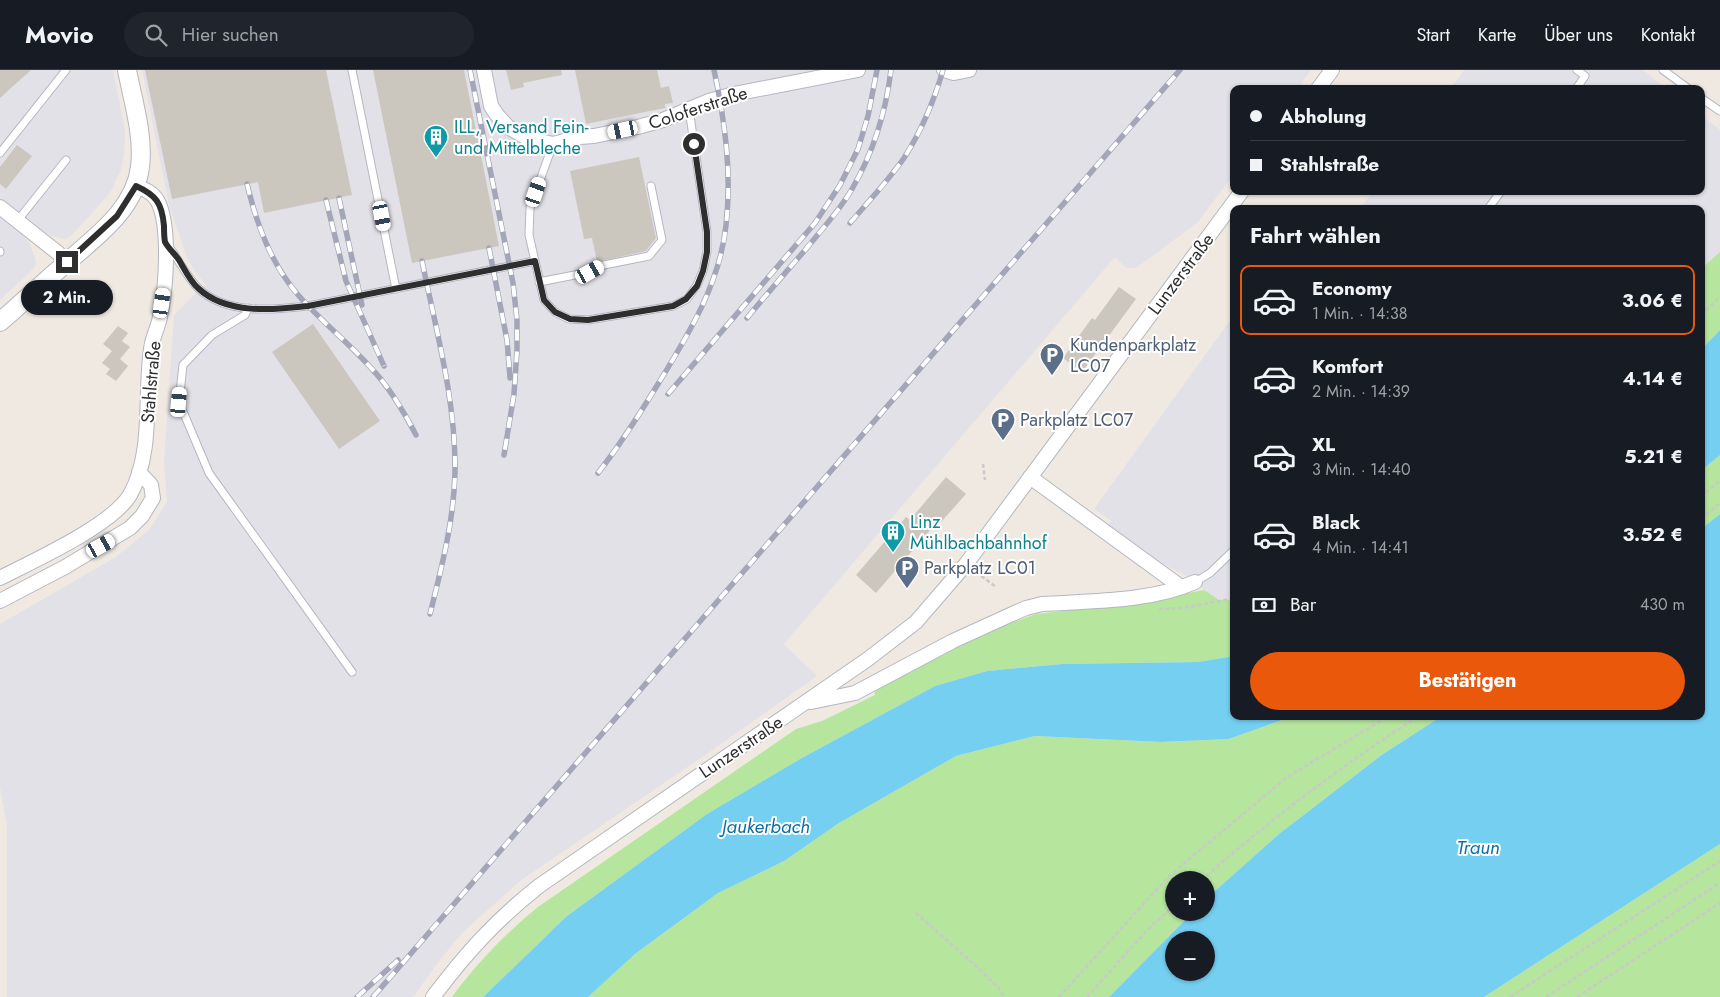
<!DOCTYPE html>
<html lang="de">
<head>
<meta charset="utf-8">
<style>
  body { margin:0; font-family:Jost,sans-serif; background:#20242c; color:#f1f3f6; height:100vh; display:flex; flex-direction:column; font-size:19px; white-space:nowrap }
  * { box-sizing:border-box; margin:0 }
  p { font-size:16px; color:#9ea1a6 }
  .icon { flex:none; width:28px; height:28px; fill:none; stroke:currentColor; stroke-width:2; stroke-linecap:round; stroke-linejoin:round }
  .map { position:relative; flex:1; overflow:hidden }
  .side { position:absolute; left:1230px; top:135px; width:475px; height:515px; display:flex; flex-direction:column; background:#171b24; border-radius:10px; box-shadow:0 1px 4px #0004 }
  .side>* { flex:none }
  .banner { position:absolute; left:1230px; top:15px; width:475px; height:110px; border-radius:10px; box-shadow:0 1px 4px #0004; display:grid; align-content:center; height:110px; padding:0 20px; background:#171b24 }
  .buttons { position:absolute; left:1165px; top:801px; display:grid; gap:10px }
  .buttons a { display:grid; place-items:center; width:50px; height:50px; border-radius:50%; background:#171b24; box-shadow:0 1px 4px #0004; font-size:25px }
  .end { position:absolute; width:22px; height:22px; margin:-11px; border:6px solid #2e2e2e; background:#fff; box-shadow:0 0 0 2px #fff }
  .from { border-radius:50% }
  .bubble { position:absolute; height:35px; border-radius:18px; background:#171b24; box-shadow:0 1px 4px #0004; font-size:16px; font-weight:700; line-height:35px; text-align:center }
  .car { position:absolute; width:15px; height:30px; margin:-15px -8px; border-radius:6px; box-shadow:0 0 4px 1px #0007; background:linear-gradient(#fff 24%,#345 0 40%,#fff 0 76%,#345 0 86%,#fff 0) }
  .banner b { display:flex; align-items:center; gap:18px; height:48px; font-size:19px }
  .banner b+b { border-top:1px solid #363941 }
  .banner i { width:12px; height:12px; background:#f1f3f6 }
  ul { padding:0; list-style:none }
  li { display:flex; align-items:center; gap:15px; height:70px; margin:0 10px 8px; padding:0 10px; border:2px solid transparent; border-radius:10px }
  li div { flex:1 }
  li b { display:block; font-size:19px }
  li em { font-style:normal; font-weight:700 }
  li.current { border-color:#ea580c }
  li>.icon { width:45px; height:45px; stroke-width:1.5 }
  h2 { padding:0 20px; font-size:22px; line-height:60px }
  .pay { display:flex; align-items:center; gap:12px; height:55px; padding:0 20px; font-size:19px }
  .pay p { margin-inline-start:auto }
  .cta { display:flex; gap:10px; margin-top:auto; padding:10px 20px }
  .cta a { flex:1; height:58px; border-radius:30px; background:#ea580c; color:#fff; font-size:20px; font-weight:700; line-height:58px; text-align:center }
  header { display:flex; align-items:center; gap:30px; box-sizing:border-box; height:70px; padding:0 25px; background:#171b24; border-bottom:1px solid #363941 }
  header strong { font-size:24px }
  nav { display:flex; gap:28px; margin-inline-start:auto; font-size:18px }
  .search { width:350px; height:45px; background:#20242c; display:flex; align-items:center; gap:12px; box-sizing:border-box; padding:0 18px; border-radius:28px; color:#9ea1a6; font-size:19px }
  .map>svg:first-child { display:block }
  .industrial { fill:#e3e1e8 }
  .green { fill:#b6e59e }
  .water { fill:#75cff0; fill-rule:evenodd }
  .building { fill:#cbc7bf }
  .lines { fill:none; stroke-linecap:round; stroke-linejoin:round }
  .service-casing { stroke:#b4b7c1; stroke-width:9 }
  .minor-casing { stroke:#b4b7c1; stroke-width:16 }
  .tertiary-casing { stroke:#b4b7c1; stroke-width:20 }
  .path { stroke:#c9c9c9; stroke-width:2.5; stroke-dasharray:4 2.5; stroke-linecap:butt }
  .service { stroke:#fff; stroke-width:7 }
  .minor { stroke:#fff; stroke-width:14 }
  .tertiary { stroke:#fff; stroke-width:18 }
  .rail-casing { stroke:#a3a6b8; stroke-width:5.5 }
  .rail { stroke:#fff; stroke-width:4; stroke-dasharray:11; stroke-linecap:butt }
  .route { stroke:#2e2e2e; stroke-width:6 }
  .labels { text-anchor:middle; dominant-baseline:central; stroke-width:4; stroke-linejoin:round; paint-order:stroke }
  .street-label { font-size:18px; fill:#2e2e2e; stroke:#fff }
  .culture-label { font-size:18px; fill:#0d838f; stroke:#fff; text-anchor:start }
  .service-label { font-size:18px; fill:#4e5e75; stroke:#fff; text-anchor:start }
  .water-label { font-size:19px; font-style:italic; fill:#0d6fa3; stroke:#fff }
</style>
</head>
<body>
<header>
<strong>Movio</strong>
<div class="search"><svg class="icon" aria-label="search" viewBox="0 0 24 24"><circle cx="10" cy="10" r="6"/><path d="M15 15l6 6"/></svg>Hier suchen</div>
<nav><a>Start</a><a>Karte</a><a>Über uns</a><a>Kontakt</a></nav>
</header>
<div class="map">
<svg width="1720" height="927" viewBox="0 0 1720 927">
  <rect width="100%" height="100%" fill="#efe9e1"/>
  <path class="industrial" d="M0,0H113L125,61L124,85L121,100L110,123L71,166L65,169L52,166L41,160L0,128Z
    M142,0H1311L1297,19H1234V104L1197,153L1136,198H1126L1115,187L784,574L817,606L714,679L520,811L463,862L439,891L413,927H7V756L0,718V554L116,487L149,460L167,432L164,391L174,245L194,225L206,215L196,203L188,190L169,135Z
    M1464,0H1643L1667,19H1450Z
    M1701,45L1720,60V182L1701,199V139H1360L1373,121H1701Z
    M0,147L22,164L30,174L36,191L35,197L28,204L0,230Z
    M1229,252L1234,256V530H1219L1204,520L1189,507L1157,491L1107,456L1111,451L1094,439Z"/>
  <path class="green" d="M1720,182V260L1701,280V199Z
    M1720,385V444L1701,459V401Z
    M1204,520L1219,530H1234V586L1198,592L1062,594L987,601L935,616L800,689L707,744L567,846L483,927H452C477,893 505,864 538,837L796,659L822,651L875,625L874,619L992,560L1036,544L1135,533Z
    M1293,646H1442L1383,684L1279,764L1206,829V810H1174V842L1192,843L1109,927H588L635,884L718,823L784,791L839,753L956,686L1035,666L1161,672L1229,669Z
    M1720,774V927H1484Z"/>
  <path class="water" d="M1720,260V385L1701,401V280Z
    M1720,444V774L1484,927H1109L1192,843L1206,842V829L1279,764L1383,684L1442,646H1701V459ZM1174,870H1206V902H1174Z
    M1234,586V646H1293L1229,669L1161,672L1035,666L956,686L839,753L784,791L718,823L635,884L588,927H483L567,846L707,744L800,689L935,616L987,601L1062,594L1198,592Z"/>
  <path class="building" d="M0,0H31L0,28Z
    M145,0H326L352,125L264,143L258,112L172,129Z
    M373,0H464L499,176L412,193Z
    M506,0H561L562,5L523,13L524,17L511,20Z
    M575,0H657L661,18L669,16L673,33L665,34V38L586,54Z
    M17,75L32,86L6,119L0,114V97Z
    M639,87L656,168L646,181L597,192L592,168L584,169L570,101Z
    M1119,217L1136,229L1082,302L1063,288L1092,248L1095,250Z
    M313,254L380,351L339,379L272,282Z
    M118,256L128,263L122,271L130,277L120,289L128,296L116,311L106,304L110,299L102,293L112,281L103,274Z
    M946,407L966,424L934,460L932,458L876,523L856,505L906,447L910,450Z"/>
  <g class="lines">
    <defs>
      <path id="service" d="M352,0L396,219
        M1663,0L1689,19
        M1576,19L1585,6L1577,0
        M1701,28L1720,41
        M553,74L530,138L529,165L544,230L555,242L569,249L588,250L673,236L687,229L697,215L703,201L707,182V162L689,39
        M0,83L66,0
        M1488,139L1501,121
        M18,150L66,90
        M167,174C178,188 186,206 198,218C225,245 274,240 308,236L535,191
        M0,181V182
        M539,212L590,202L604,195L649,186L662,170L651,116
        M248,238L245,245L212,265L183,295L179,332L209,403L352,602
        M1195,512L1210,503L1234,480"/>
      <path id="minor" d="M484,0L491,36L497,45L508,57L527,68L553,74L580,67L594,66L638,57L663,50L709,31L734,24L858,0
        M944,0L954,3L969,0
        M1318,19L1332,0
        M0,137L58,183L67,192
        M1030,407L1181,517
        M0,508C33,491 111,456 130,425C154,382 144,326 151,279C152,268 158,258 160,247C166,220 171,154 157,130C152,122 144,119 136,116
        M0,531L65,497L130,458L142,446L153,428L151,415L139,402
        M811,632L855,623L953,571L1010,545L1026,538L1042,534C1090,531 1150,532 1195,512
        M433,927C466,883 496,850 539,816L868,589L916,552L966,494L1242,121"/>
      <path id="tertiary" d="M0,252C22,233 43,213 65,194C94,168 135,140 140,97C144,66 133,31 127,0"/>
    </defs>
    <use href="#service" class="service-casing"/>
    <use href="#minor" class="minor-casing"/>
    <use href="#tertiary" class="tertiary-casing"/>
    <path class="path" d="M1701,245L1720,227
      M983,394L985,410
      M1701,427L1720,410
      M1701,449L1720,433
      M976,502L996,517
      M1159,539L1184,538L1234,528
      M1202,810C1270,749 1343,695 1419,646
      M916,843L975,895L998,917L1004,927
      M1059,927L1168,807L1287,707L1389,646
      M1087,927L1151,856L1174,836
      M1510,927L1720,791
      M1546,927L1720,813
      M1577,927L1720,833"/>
    <use href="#service" class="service"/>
    <use href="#minor" class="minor"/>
    <use href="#tertiary" class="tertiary"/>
    <defs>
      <path id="rail" d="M470,0L513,213L517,250V281L514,324L504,385
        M247,114C257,155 271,194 299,226C322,252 349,273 372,299C390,318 404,342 416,365
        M339,128L362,235
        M326,130L346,211L384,296
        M850,153C868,132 888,111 904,88C922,60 934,31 943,0
        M489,178L507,270L510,308
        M422,191C436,260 456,331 455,402C454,450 442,496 430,544
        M747,248C766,225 786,202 806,179C822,159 840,140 852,119C873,83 886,41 891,0
        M668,324L815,153L840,115L858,79L868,46L877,0
        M598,403C620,375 639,345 658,314C688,265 720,214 726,155C732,102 725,52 714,0
        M357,927L398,890
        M373,927L1180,0"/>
    </defs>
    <use href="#rail" class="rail-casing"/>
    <use href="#rail" class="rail"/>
  </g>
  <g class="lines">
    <path class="route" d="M67,192L117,146L136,116C156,125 162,133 164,156C164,161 164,167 165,172C168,178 175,184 179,190C185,200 190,211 198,218C226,245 274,240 308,236L535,191L544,230L555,242L570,249L588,250L673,236L686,229L697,216L703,201L707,182V162L694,74"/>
  </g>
  <defs>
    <symbol id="building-pin" viewBox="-11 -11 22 30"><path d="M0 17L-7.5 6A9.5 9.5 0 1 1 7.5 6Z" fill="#0f9aa8" stroke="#fff"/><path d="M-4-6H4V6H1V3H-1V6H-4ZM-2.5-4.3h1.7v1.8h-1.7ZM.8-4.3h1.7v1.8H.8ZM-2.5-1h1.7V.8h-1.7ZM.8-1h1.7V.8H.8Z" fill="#fff"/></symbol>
    <symbol id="parking-pin" viewBox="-11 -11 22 30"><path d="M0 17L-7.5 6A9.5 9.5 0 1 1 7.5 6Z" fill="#5c6f8a" stroke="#fff"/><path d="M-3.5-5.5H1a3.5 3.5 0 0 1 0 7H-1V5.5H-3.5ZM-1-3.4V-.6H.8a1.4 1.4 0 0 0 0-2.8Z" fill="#fff"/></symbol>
  </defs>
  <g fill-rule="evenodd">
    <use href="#building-pin" x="422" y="53" width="28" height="38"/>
    <use href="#parking-pin" x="1038" y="271" width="28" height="38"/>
    <use href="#parking-pin" x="989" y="336" width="28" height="38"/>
    <use href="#building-pin" x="879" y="448" width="28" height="38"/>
    <use href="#parking-pin" x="893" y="484" width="28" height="38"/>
  </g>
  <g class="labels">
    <g class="street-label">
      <text transform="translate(698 38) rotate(-18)">Coloferstraße</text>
      <text transform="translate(1181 204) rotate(-53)">Lunzerstraße</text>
      <text transform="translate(151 312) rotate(-85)">Stahlstraße</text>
      <text transform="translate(741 677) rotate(-34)">Lunzerstraße</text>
    </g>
    <g class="culture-label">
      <text x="454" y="57">ILL, Versand Fein-<tspan x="454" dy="21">und Mittelbleche</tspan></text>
      <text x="910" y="452">Linz<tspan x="910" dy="21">Mühlbachbahnhof</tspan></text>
    </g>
    <g class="service-label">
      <text x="1070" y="275">Kundenparkplatz<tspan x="1070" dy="21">LC07</tspan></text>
      <text x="1020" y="350">Parkplatz LC07</text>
      <text x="924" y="498">Parkplatz LC01</text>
    </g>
    <g class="water-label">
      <text x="766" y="756">Jaukerbach</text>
      <text x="1478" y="777">Traun</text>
    </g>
  </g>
</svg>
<div class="buttons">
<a>+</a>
<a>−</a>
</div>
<i class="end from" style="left:694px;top:74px"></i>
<i class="end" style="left:67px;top:192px"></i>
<div class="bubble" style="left:21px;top:210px;width:92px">2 Min.</div>
<i class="car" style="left:623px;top:60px;rotate:258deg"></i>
<i class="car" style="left:536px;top:122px;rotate:19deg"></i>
<i class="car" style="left:382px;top:146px;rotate:169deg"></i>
<i class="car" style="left:590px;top:202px;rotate:61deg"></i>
<i class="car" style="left:162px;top:233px;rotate:8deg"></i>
<i class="car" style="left:179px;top:332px;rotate:5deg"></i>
<i class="car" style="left:101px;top:476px;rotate:61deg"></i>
<div class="banner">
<b><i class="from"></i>Abholung</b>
<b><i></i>Stahlstraße</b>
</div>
<section class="side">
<h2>Fahrt wählen</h2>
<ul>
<li class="current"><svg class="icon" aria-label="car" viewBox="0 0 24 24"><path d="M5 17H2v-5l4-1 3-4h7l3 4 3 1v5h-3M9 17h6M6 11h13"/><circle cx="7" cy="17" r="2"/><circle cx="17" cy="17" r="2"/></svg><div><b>Economy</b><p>1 Min. · 14:38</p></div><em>3.06 €</em></li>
<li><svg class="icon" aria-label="car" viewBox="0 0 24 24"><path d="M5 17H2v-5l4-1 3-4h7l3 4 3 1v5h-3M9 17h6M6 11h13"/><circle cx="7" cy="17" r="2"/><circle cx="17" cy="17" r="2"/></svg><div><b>Komfort</b><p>2 Min. · 14:39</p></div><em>4.14 €</em></li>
<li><svg class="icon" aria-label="car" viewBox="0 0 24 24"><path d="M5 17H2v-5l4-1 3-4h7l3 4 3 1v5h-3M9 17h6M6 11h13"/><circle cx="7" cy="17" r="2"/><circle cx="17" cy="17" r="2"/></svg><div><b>XL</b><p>3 Min. · 14:40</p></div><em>5.21 €</em></li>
<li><svg class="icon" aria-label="car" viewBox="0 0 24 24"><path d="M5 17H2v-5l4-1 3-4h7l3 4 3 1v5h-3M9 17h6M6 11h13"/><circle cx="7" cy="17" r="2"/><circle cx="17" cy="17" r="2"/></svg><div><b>Black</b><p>4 Min. · 14:41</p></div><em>3.52 €</em></li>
</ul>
<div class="pay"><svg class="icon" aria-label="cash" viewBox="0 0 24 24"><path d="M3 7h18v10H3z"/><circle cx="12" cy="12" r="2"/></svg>Bar<p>430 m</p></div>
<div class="cta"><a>Bestätigen</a></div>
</section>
</div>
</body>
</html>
